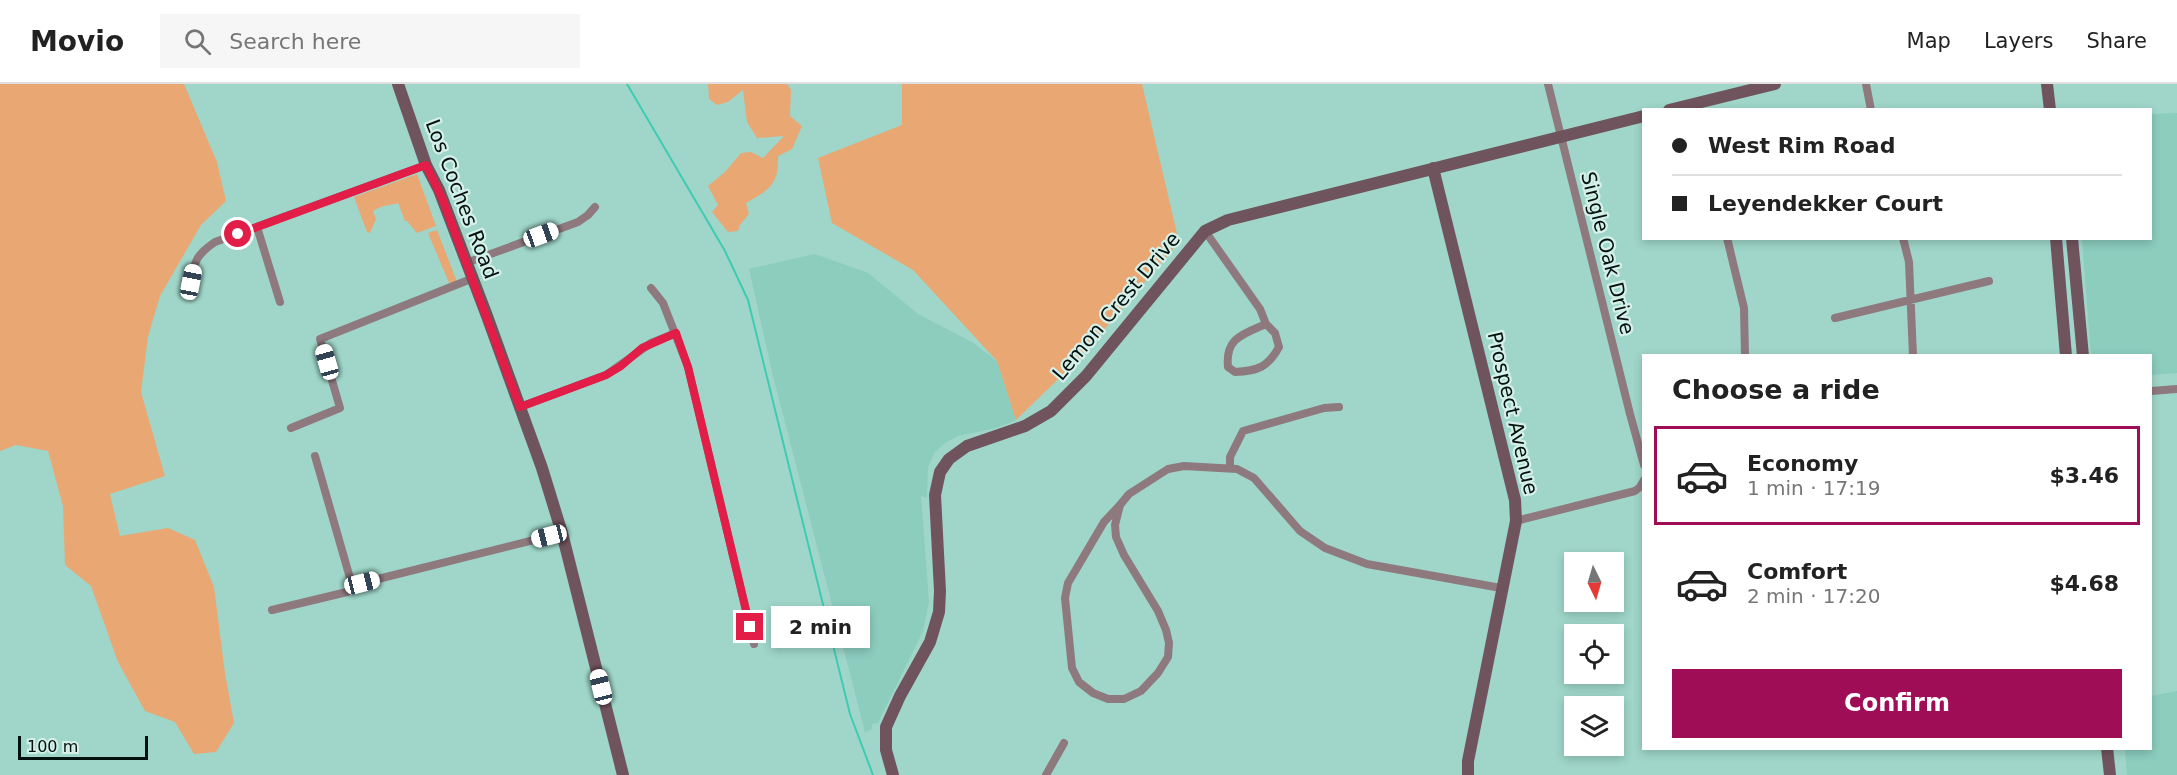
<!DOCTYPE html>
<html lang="en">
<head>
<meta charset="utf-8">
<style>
  body { margin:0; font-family:"DejaVu Sans",sans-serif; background:#f6f6f6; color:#222; height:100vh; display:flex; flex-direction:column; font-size:22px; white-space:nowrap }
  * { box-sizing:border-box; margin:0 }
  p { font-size:20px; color:#767676 }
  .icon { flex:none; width:33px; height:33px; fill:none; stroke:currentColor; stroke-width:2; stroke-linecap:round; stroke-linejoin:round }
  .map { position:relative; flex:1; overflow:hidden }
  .drawer { position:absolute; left:1642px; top:270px; width:510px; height:396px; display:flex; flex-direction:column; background:#fff; border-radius:0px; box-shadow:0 3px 9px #0003 }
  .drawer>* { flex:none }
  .top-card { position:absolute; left:1642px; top:24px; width:510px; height:132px; border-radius:0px; box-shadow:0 3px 9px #0003; display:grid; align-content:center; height:132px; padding:0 30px; background:#fff }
  .needle { width:39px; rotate:175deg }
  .buttons { position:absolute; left:1564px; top:468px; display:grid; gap:12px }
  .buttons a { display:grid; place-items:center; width:60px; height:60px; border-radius:0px; background:#fff; box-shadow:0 3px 9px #0003; font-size:30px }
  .scale { position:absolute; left:18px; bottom:15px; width:130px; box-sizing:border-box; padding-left:6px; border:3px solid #00110e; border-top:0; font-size:16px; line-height:21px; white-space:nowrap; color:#00110e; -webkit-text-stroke:4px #d5f0e9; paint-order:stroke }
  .end { position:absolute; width:27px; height:27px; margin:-14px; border:8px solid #e11d48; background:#fff; box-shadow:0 0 0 3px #fff }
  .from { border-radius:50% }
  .bubble { position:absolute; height:42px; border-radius:0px; background:#fff; box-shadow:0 3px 9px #0003; font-size:20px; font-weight:700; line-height:42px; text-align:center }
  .car { position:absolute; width:18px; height:36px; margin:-18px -9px; border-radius:8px; box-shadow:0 0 4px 2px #0007; background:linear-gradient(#fff 24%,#345 0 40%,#fff 0 76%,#345 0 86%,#fff 0) }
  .top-card b { display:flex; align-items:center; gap:21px; height:57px; font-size:22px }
  .top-card b+b { border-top:2px solid #e0e0e0 }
  .top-card i { width:15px; height:15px; background:#222 }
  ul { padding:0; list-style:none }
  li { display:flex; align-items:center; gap:18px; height:99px; margin:0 12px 9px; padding:0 18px; border:3px solid transparent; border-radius:0px }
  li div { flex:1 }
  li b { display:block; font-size:22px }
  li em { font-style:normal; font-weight:700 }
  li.active { border-color:#9f0d57 }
  li>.icon { width:54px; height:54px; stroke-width:1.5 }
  h2 { padding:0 30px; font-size:27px; line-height:72px }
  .button { display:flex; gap:12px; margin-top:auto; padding:12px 30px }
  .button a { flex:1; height:69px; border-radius:0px; background:#9f0d57; color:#fff; font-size:24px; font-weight:700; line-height:69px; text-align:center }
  header { display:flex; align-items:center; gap:36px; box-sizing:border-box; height:84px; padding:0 30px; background:#fff; border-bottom:2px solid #e0e0e0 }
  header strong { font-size:28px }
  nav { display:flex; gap:33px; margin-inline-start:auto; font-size:21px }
  .search { width:420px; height:54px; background:#f6f6f6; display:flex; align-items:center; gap:15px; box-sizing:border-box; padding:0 21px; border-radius:0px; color:#767676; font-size:22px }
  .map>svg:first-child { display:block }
  .built { fill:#8ccdbe }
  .green { fill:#e9a773 }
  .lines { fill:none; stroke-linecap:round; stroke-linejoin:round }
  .stream { stroke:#3fcbb2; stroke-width:2 }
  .street { stroke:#8e797f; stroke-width:8 }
  .secondary { stroke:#70545d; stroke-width:12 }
  .route { stroke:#e11d48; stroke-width:8 }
  .labels { text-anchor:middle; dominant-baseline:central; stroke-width:4.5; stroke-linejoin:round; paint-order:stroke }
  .street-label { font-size:20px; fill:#00110e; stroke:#d5f0e9 }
</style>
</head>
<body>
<header>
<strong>Movio</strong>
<div class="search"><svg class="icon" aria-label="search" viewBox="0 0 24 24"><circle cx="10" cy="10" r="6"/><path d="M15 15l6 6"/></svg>Search here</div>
<nav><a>Map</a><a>Layers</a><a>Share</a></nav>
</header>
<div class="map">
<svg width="2177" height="691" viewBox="0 0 2177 691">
  <rect width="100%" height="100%" fill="#9fd6c9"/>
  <path class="built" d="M2177,29V289L2151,291V272L2091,271L2082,155L2151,154V30Z
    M815,170L868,189L918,230L972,258L997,277L1016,336L996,344L958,352L945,359L935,368L928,383L927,414L921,412L929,518L923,547L878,639L872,640V645L865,648L772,288L749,185Z
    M2177,607V691H2127L2125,665L2151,664V612Z"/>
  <path class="green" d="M0,0H184L217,78L226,117L201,141L160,212L148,253L141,308L165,392L110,410L120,452L168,444L195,456L214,503L225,589L234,639L216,668L194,670L175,638L145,627L118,578L91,502L65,481L63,422L48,367L16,361L0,367Z
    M708,0H787L791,6L790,32L802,42L792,65L778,72C779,101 769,106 746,119L749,130L740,141L738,147L728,148L712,128L718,121L708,102L725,88L741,69L751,68L763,74L784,52L757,54L747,38L743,6L728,18L717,21L709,15Z
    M902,0H1142L1179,158L1080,274L1016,336L997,277L913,186L832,139L818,74L902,41Z
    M417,90L436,142L417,149L407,137H405L398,119C389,122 384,120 373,127L376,135L370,149L367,148L354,113Z
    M437,146L457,198L450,201L428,149Z"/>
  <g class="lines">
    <path class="stream" d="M627,0L725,167L748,216L850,630L873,691"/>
    <path class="street" d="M1548,0L1630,330L1644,381
      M1866,0L1871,26
      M257,143L280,218
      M1205,147L1260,225L1266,240L1275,249L1279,263C1268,283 1258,287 1235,288L1228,283C1225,254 1243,250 1266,240
      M1727,154L1744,224L1745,272
      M1903,154L1909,178L1913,272
      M466,179L578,138L588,131L595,123
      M191,198C195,176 196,171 215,158L426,81
      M651,204L663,219L688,283L754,560
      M1835,234L1989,197
      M2151,307L2177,305
      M520,323L606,291L651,259L676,249
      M291,344L340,324L320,255L471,195
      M315,372L350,494L354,498L362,499L562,449
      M1230,384V373L1243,347L1324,324L1339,323
      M1120,421L1115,441L1116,453L1124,471L1158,527L1166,546L1169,559L1168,573L1158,589L1141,607L1124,615H1108L1093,609L1079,598L1072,584L1065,514L1068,499L1104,438L1120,421L1129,410L1168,385L1184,382L1237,385L1254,394L1300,447L1325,464L1367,480L1501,504
      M1516,437L1635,407L1640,403L1644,396
      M272,526L347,508L362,499
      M1046,691L1064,659"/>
    <path class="secondary" d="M398,0L426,81L439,106L487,232L542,384L562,449L623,691
      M2047,0L2050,26
      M1669,26L1775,0
      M1433,84L1515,416L1516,437L1468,677V691
      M2056,154L2066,272
      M2072,154L2083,272
      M2107,664L2110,691
      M893,691L886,666V643L900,612L930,558L939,528L940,507L935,411L940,388L949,375L967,362L1025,342L1051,327L1086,292L1205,147L1228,136L1644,32"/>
  </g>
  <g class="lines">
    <path class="route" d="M238,150L426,81L442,114L520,323L606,291L621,282L642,264L676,249L688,283L750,543"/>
  </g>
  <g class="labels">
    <g class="street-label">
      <text transform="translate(462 115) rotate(69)">Los Coches Road</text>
      <text transform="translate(1608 169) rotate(76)">Single Oak Drive</text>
      <text transform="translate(1116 222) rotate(-50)">Lemon Crest Drive</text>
      <text transform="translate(1513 329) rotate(77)">Prospect Avenue</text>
    </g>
  </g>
</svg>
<div class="buttons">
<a><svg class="needle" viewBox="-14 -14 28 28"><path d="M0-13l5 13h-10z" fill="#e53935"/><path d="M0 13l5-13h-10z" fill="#767676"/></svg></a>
<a><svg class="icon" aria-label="locate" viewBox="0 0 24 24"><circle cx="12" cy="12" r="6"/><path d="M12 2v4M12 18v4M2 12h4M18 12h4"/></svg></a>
<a><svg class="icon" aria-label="layers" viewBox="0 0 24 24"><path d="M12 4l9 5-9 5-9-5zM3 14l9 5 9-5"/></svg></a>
</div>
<div class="scale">100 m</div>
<i class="end from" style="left:238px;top:150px"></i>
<i class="end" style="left:750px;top:543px"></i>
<div class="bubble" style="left:771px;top:522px;width:99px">2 min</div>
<i class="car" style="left:541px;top:151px;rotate:70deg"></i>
<i class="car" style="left:191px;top:198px;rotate:11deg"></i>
<i class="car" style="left:327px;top:278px;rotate:344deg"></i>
<i class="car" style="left:549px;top:452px;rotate:256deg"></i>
<i class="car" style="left:362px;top:499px;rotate:76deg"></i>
<i class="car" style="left:601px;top:603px;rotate:346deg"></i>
<div class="top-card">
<b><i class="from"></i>West Rim Road</b>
<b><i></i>Leyendekker Court</b>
</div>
<section class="drawer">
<h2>Choose a ride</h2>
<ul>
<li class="active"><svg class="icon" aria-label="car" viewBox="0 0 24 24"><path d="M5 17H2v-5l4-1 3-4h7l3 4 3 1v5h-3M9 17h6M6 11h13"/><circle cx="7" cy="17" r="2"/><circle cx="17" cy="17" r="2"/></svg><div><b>Economy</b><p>1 min · 17:19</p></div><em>$3.46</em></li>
<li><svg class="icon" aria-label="car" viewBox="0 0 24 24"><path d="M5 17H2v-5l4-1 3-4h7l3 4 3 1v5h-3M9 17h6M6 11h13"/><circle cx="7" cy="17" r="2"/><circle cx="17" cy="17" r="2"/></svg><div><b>Comfort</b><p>2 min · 17:20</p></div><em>$4.68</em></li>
</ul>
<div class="button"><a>Confirm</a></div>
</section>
</div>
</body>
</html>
